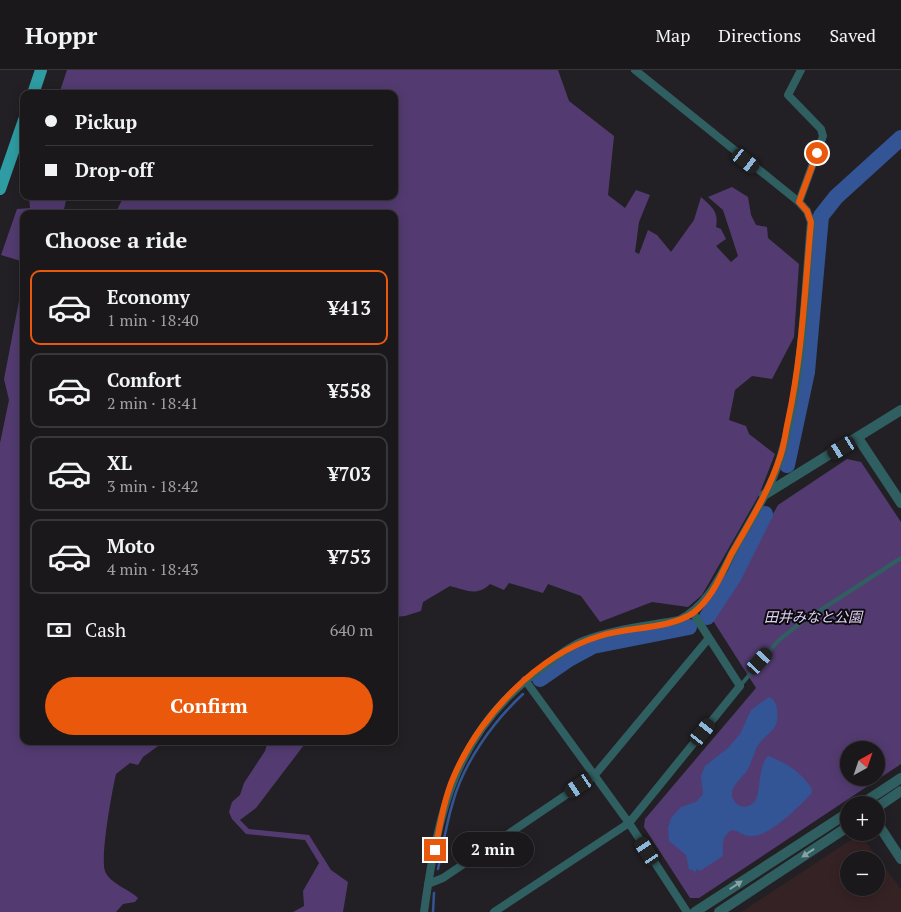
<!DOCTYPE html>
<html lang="en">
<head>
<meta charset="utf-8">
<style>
  body { margin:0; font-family:"PT Serif","Noto Sans JP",serif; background:#232124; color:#f1f3f6; height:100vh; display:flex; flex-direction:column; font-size:19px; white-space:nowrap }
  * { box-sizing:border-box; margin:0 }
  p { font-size:16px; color:#9fa0a3 }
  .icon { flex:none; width:28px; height:28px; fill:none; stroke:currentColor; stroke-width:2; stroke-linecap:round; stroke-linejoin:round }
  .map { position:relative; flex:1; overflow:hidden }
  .details { position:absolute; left:20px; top:140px; width:378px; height:535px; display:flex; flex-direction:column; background:#1a181b; border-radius:10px; box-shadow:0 2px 12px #0003,0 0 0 1px #38373a }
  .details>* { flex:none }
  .banner { position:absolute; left:20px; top:20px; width:378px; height:110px; border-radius:10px; box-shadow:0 2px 12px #0003,0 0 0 1px #38373a; display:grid; align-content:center; height:110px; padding:0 25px; background:#1a181b }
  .needle { width:32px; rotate:40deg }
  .buttons { position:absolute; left:840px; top:671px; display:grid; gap:10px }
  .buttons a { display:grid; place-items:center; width:45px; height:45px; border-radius:50%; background:#1a181b; box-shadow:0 2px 12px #0003,0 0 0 1px #38373a; font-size:25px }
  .end { position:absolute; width:22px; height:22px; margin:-11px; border:6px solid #ea580c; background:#fff; box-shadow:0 0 0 2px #fff }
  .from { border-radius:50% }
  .bubble { position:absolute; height:35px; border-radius:18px; background:#1a181b; box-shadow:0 2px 12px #0003,0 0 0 1px #38373a; font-size:16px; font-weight:700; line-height:35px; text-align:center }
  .car { position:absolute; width:15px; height:30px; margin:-15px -8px; border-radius:6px; box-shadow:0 0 4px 1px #0007; background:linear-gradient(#222 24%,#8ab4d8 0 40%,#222 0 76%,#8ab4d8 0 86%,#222 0) }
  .banner b { display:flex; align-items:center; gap:18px; height:48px; font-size:19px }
  .banner b+b { border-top:1px solid #38373a }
  .banner i { width:12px; height:12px; background:#f1f3f6 }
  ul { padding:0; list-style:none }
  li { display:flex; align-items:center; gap:15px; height:75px; margin:0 10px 8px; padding:0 15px; border:2px solid #38373a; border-radius:10px }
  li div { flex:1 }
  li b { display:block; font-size:19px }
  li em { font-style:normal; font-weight:700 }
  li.current { border-color:#ea580c }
  li>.icon { width:45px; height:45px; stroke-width:1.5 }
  h2 { padding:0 25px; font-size:22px; line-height:60px }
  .pay { display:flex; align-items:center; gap:12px; height:55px; padding:0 25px; font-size:19px }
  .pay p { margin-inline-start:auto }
  .primary-button { display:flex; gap:10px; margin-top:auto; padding:10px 25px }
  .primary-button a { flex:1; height:58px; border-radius:30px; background:#ea580c; color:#fff; font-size:20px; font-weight:700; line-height:58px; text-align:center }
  header { display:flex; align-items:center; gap:30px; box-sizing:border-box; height:70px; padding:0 25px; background:#1a181b; border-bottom:1px solid #38373a }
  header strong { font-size:24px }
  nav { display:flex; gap:28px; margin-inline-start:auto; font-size:18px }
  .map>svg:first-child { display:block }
  .commercial { fill:#352224; fill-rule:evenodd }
  .green { fill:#533b71; fill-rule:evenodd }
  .water { fill:#335495 }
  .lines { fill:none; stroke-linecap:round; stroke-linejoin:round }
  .stream { stroke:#335495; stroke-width:2.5 }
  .river { stroke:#335495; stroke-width:16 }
  .service { stroke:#305f61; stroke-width:4 }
  .minor { stroke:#305f61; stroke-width:8 }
  .tertiary { stroke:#305f61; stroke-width:10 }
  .primary { stroke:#2e9ca2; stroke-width:12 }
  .oneway { fill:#89a2a4 }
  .route { stroke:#ea580c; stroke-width:6 }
  .labels { text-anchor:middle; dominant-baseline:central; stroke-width:4; stroke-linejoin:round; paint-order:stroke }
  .park-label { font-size:14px; font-style:italic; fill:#e0d0f9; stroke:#0b0a0c }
</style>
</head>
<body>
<header>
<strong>Hoppr</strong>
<nav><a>Map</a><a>Directions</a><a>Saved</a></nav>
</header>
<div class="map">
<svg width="901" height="842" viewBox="0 0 901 842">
  <rect width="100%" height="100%" fill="#222024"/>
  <path class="commercial" d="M860,764L901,819V842H741ZM849,790H876V818H849Z"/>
  <path class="green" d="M67,0H558L569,31L614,66L608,125L625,138L636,120L650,125L639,152L635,182L639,184L648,160L657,165L671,182L694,150L701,127C712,137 719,142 716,157L721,159L726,169L716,176L731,192L738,186L723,140L708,127L732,117L748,127L751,145L756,155L767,157L768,168L799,194L794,267L772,309L752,306L735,320L729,350L746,356L749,364L775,384L759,425L702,525L688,537L652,532L600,552L581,526L548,514L543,523L509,513L504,520L490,514C477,527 466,520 450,516L423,532L421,541L405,546L394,547V144H115L124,126H394V24H108L102,21L101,24H59Z
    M29,126H67L63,144H24V192L1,185L17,139L30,138Z
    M24,205V671H165L143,687L138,695L130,693L116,704C112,721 100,787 105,801C109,813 129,819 138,828L135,832L123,834L116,842H0V373L9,330L4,309Z
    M847,389L861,392L901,452V694L699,828H690L644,757L645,749L756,618L712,549L769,444H773L778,435ZM849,680H876V708H849Z
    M268,671H307L256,738L240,750L249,759L309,765L331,800L348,812L343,842H293L304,836L303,821L319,793L305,770L246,764L232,749L229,742L232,732L240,725L244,713L265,681Z"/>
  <path class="water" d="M769,627C775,630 776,633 777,639C780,663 767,660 757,677C753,685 751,695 746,702C739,711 724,722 737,734C740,736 744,738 748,736C765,731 754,702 768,686C787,693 801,702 812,719L811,724C798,737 769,768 750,766C743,766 739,761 732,760C721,766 723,775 723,786L700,801L697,799L694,804V801L689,799L686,785L669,771L668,758L671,748L681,737L696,732L703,724L701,706L705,696L728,678L740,664L751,640Z"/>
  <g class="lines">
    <path class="stream" d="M438,799C443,777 446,754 453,732C464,692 493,652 523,624
      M433,842L434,823"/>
    <path class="river" d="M787,395L807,302L821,146L836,127L901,68
      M707,547L734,506L765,444
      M540,609L569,589L593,576L689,557"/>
    <path class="service" d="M740,616L778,571L799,554L901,488"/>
    <path class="minor" d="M799,132L823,66L821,59L788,25L801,0
      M525,610L629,753L687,842
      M428,814L443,808L594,706L709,568
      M424,842C438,742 455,661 542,598C555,588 568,577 583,571C613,559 648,556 679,550C708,535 719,508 734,480C750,451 770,421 780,389C803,313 804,230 811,152L807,141L799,132L635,0
      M494,842L629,753L740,616L693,543"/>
    <path class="tertiary" d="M858,368L901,433
      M764,425L901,340
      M860,735L901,708
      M876,738L901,721
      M876,751L901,789
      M695,842L849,742
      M719,842L849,756"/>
    <path class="primary" d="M33,24L41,0
      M0,119L24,50"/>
  </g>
  <defs><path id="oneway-solid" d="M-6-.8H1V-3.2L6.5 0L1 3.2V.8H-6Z" transform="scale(1.25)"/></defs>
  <g class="oneway">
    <use href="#oneway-solid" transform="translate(808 783) rotate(146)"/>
    <use href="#oneway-solid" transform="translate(736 815) rotate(-33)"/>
  </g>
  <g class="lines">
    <path class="route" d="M435,780C440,755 444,729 454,706C480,646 537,585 600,566C628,557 670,559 693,543C712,529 722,503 732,483C749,453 768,423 779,390C784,378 785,364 788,351C802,286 805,218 811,152L807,141L799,132L817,83"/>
  </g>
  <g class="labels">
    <g class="park-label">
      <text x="813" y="546">田井みなと公園</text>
    </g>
  </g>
</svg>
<div class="buttons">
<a><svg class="needle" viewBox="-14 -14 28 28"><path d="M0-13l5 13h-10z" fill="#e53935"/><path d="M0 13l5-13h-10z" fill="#9fa0a3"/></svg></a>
<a>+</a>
<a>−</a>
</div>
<i class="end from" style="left:817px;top:83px"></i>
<i class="end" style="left:435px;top:780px"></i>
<div class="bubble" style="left:452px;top:762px;width:82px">2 min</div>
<i class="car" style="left:746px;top:91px;rotate:128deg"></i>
<i class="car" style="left:842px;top:378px;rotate:239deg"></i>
<i class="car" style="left:760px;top:591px;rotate:42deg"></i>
<i class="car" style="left:703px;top:662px;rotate:39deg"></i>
<i class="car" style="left:579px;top:716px;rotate:236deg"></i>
<i class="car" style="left:647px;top:781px;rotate:327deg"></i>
<div class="banner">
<b><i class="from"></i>Pickup</b>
<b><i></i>Drop-off</b>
</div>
<section class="details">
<h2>Choose a ride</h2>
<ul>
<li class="current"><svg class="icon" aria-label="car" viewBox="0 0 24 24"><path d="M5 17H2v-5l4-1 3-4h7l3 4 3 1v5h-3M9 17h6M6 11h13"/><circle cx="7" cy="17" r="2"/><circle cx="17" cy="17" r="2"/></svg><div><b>Economy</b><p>1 min · 18:40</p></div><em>¥413</em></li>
<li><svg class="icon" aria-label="car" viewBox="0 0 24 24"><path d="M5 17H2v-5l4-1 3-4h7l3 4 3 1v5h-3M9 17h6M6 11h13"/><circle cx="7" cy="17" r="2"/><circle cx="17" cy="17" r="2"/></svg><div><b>Comfort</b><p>2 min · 18:41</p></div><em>¥558</em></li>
<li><svg class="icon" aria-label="car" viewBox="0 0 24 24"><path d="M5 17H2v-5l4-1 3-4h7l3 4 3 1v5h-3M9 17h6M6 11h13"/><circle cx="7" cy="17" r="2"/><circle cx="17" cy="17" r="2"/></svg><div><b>XL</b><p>3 min · 18:42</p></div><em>¥703</em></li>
<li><svg class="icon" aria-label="car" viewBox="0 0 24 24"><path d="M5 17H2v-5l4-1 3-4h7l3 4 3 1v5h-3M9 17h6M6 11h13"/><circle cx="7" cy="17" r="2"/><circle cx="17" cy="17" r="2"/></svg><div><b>Moto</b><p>4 min · 18:43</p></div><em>¥753</em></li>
</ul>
<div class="pay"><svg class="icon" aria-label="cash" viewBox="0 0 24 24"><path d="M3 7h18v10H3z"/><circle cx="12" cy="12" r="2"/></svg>Cash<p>640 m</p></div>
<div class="primary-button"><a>Confirm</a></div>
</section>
</div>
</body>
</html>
